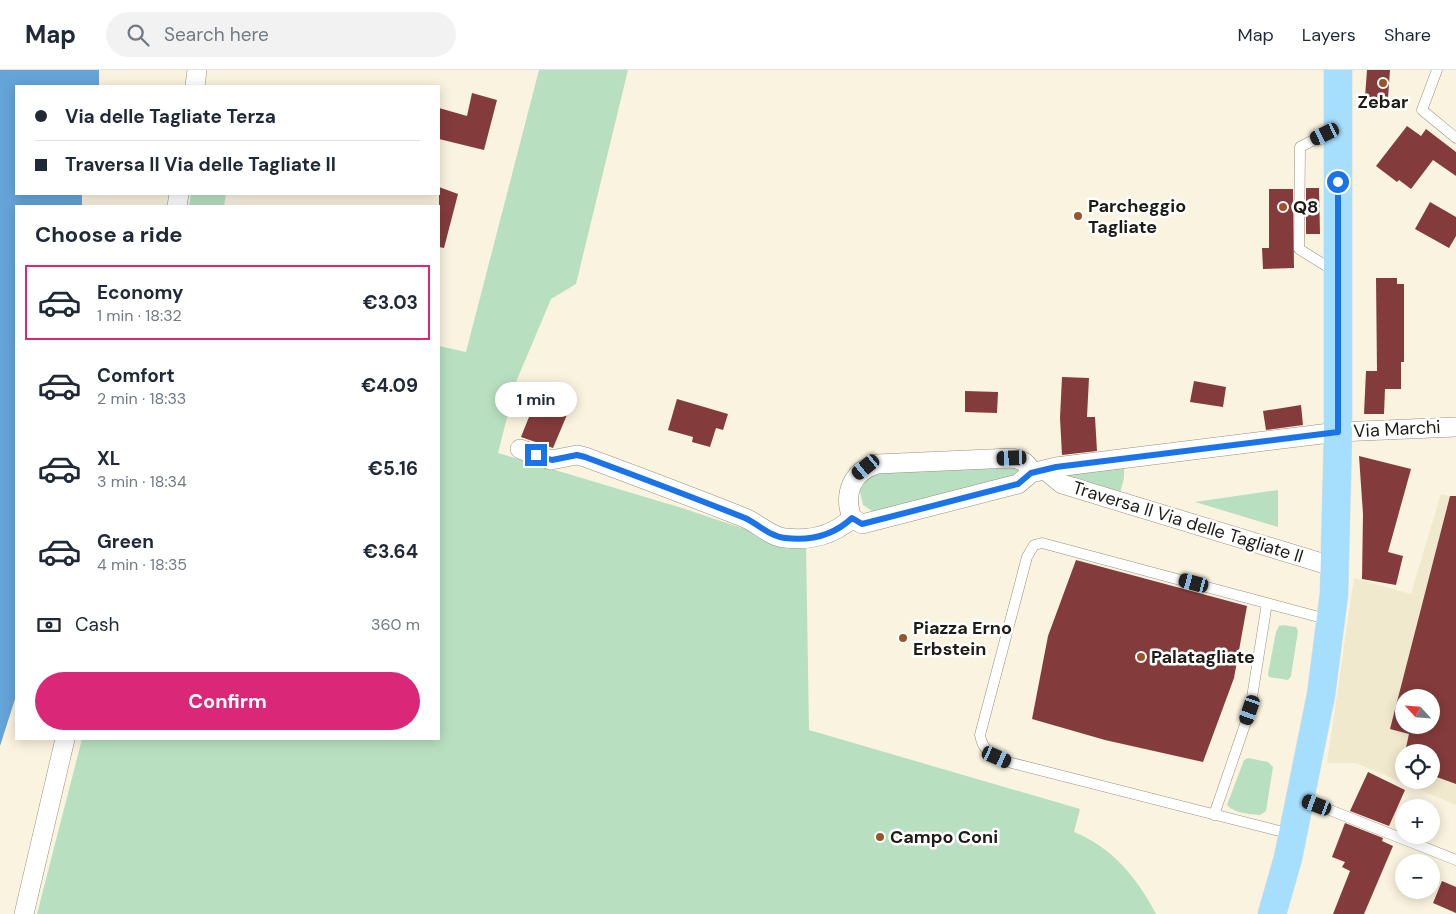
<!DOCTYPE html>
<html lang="en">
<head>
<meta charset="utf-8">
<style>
  body { margin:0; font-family:"DM Sans",sans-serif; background:#f2f2f3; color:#1f2937; height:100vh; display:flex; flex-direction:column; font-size:19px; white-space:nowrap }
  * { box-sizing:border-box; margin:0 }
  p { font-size:16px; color:#747a83 }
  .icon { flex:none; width:28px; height:28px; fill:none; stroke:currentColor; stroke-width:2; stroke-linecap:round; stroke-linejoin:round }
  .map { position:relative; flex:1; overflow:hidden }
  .drawer { position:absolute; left:15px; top:135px; width:425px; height:535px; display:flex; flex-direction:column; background:#fff; border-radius:0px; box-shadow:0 2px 12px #0003 }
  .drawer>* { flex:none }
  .banner { position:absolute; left:15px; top:15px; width:425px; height:110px; border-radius:0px; box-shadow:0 2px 12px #0003; display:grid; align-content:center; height:110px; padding:0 20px; background:#fff }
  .needle { width:32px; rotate:296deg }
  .buttons { position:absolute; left:1395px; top:619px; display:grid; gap:10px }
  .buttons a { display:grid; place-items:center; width:45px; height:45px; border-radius:50%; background:#fff; box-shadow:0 2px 12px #0003; font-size:25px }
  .end { position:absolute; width:22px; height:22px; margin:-11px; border:6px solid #1a73e8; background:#fff; box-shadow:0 0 0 2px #fff }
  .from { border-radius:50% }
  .bubble { position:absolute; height:35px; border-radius:18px; background:#fff; box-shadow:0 2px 12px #0003; font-size:16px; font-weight:700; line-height:35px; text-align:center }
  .car { position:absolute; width:15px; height:30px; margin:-15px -8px; border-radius:6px; box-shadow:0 0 4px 1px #0007; background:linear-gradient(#222 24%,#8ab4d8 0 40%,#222 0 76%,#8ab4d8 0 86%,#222 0) }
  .banner b { display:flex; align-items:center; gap:18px; height:48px; font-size:19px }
  .banner b+b { border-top:1px solid #e0e1e3 }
  .banner i { width:12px; height:12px; background:#1f2937 }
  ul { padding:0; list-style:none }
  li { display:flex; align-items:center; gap:15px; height:75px; margin:0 10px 8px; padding:0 10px; border:2px solid transparent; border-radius:0px }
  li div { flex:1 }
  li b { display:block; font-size:19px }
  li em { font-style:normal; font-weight:700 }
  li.active { border-color:#db2777 }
  li>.icon { width:45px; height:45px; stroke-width:1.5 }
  h2 { padding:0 20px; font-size:22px; line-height:60px }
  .pay { display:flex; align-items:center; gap:12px; height:55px; padding:0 20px; font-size:19px }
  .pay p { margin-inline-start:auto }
  .button { display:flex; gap:10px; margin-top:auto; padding:10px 20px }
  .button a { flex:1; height:58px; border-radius:30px; background:#db2777; color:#fff; font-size:20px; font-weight:700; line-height:58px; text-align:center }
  header { display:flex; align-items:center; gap:30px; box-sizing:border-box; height:70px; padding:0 25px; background:#fff; border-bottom:1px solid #e0e1e3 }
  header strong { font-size:24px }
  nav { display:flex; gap:28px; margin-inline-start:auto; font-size:18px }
  .search { width:350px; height:45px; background:#f2f2f3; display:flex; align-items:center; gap:12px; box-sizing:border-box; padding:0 18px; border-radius:28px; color:#747a83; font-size:19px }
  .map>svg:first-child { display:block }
  .built { fill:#f0e9cd; fill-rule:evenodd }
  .green { fill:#b8e0c0 }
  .water { fill:#65a4d8 }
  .building { fill:#843b3c; fill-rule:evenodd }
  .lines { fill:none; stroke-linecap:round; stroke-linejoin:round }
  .lane-casing { stroke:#96917f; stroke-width:11 }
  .street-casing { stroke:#96917f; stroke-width:20 }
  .primary-casing { stroke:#e0dfde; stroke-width:29 }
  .lane { stroke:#fff; stroke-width:10 }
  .street { stroke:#fff; stroke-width:19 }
  .primary { stroke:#a6defe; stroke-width:28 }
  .route { stroke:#1a73e8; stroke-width:6 }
  .poi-dot { fill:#995429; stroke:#fff; stroke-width:2 }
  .labels { text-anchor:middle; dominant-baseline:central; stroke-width:5; stroke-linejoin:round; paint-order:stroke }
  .poi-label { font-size:18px; font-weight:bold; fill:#1e1c15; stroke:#fff; text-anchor:start }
  .street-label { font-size:18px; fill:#1e1c15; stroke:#fff }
</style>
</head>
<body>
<header>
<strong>Map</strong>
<div class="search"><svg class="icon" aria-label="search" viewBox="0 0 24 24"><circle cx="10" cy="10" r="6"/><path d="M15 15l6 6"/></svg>Search here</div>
<nav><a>Map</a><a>Layers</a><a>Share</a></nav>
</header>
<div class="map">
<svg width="1456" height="844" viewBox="0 0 1456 844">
  <rect width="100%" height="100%" fill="#f9f3df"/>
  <path class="built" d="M1441,424L1456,428V735L1356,693H1327L1354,508L1411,524ZM1404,628H1431V655H1404ZM1404,682H1431V710H1404Z"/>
  <path class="green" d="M539,0H628L576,214L551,229L516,312L498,383L682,438L754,462L787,479L806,475L809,660L1080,739L1074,762C1112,777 1138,809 1156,844H37L82,669H439V276L466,282Z
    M191,124H226L224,136H189Z
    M1124,394V408L1120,423L1067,406L1064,402Z
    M1015,396L1018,400L1016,408L881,441H872L863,435L860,421L861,409L870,403Z
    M1278,420V457L1195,432Z
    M1283,555L1296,557L1298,561L1291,606L1288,610L1269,607L1268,604L1276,562L1279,556Z
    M1248,688L1268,692L1273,697L1266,741L1260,745C1249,744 1234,743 1227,735L1244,690Z"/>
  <path class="water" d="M0,0H99V16H16V124H82V136H16V626L0,676Z"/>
  <path class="building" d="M1367,0H1390L1388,28L1365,27Z
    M472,23L497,30L484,80L439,69V38L467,46Z
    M1407,56L1421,66L1426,59L1456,82V106L1433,90L1411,119L1399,110L1397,112L1376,96Z
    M439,117L458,124L444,178L439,177Z
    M1306,118H1319L1320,164H1306Z
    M1269,119H1293L1294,198L1263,199L1262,178H1269Z
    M1430,132L1456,147V166L1449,178L1415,159Z
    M1376,208H1397V214H1404V292H1401V319H1385L1384,344H1364L1366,301H1377Z
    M1062,307L1089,308L1087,347H1095L1097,381L1062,385L1060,348Z
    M1194,311L1226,317L1223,337L1190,332Z
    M965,321L998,322L997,343L965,342Z
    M537,327L569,340L553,378L521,367Z
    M677,329L728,344L723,360L716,358L710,377L692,372L693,367L668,360Z
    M1301,335L1303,355L1266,360L1263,341Z
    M1359,386L1411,399L1388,482L1403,486L1396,515L1362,509L1363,444Z
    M1450,426H1456V714L1431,705V682H1405L1409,664L1390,659ZM1404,628H1431V655H1404Z
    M1076,490L1247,536L1234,608L1203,692L1105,670L1032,649L1048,566Z
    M1368,702L1405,720L1389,756L1350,741Z
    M1345,753L1383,768L1382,771L1393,776L1364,844H1333L1350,801L1342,797L1345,792L1332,787Z
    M1442,811L1456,817V843L1433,833Z"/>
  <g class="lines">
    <defs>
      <path id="lane" d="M1437,0L1422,40L1456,68
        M1335,59L1300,77L1299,179L1336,202
        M1302,729L1456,790
        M1214,745L1250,640L1267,533
        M1291,764L1008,692C992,685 983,682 980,665L1027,487L1034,475L1042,473L1330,550"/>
      <path id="street" d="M195,16L197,0
        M177,136L179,124
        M520,379L551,390L577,385L585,387C639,407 692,427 745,448C759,454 771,467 785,468C810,471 834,465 852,448
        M1045,400L1062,414L1335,497
        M852,448C843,424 852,401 877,394L1012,388C1022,390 1028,392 1031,403L1056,397L1338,362L1456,357
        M852,448L862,454L1018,414L1031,403
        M24,844L65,669"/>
      <path id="primary" d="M1272,844L1288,788L1321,625L1334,524L1338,362V0"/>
    </defs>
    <use href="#lane" class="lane-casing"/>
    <use href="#street" class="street-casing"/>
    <use href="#primary" class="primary-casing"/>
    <use href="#lane" class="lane"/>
    <use href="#street" class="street"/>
    <use href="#primary" class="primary"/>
  </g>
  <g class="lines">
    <path class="route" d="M536,385L552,390L577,385L585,387C639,407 692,427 745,448C758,454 771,467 785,468C810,471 834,465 852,448L862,454L1018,414L1031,403L1056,397L1338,362V112"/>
  </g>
  <g class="poi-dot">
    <circle cx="1383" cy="13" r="5"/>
    <circle cx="1283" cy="137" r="5"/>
    <circle cx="1078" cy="146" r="5"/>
    <circle cx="903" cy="568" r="5"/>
    <circle cx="1141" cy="587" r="5"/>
    <circle cx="880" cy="767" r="5"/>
  </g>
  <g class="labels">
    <g class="poi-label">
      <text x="1383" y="32" text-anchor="middle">Zebar</text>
      <text x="1088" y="136">Parcheggio<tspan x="1088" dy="21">Tagliate</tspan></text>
      <text x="1293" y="137">Q8</text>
      <text x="913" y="558">Piazza Erno<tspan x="913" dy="21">Erbstein</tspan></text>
      <text x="1151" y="587">Palatagliate</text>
      <text x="890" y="767">Campo Coni</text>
    </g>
    <g class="street-label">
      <text transform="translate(1397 359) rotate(-3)">Via Marchi</text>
      <text transform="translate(1188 452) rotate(17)">Traversa II Via delle Tagliate II</text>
    </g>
  </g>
</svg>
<div class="buttons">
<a><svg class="needle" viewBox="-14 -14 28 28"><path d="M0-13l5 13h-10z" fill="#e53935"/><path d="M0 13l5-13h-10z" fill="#747a83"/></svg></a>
<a><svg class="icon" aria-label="locate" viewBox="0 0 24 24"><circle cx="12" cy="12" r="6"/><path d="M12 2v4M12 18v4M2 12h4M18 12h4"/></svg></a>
<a>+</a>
<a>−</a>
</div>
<i class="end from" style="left:1338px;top:112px"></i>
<i class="end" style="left:536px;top:385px"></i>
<div class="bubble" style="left:495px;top:312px;width:82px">1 min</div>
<i class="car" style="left:1325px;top:64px;rotate:244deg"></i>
<i class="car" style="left:1012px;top:388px;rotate:268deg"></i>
<i class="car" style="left:866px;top:397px;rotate:231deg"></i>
<i class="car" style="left:1194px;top:513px;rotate:285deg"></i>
<i class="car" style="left:1250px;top:640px;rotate:199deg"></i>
<i class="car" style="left:997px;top:687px;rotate:114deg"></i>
<i class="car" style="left:1317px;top:735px;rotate:291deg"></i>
<div class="banner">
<b><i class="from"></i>Via delle Tagliate Terza</b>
<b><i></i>Traversa II Via delle Tagliate II</b>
</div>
<section class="drawer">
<h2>Choose a ride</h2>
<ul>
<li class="active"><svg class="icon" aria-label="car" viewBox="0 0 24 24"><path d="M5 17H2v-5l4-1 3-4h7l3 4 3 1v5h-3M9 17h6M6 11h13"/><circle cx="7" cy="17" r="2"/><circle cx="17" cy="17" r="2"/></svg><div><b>Economy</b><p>1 min · 18:32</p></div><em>€3.03</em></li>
<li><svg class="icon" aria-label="car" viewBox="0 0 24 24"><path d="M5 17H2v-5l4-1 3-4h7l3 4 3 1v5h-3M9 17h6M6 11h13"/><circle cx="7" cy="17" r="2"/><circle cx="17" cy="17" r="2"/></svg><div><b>Comfort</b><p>2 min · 18:33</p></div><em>€4.09</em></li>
<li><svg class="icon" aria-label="car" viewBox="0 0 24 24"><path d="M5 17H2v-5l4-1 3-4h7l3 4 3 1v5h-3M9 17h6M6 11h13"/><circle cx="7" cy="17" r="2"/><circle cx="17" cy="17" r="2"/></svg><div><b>XL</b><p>3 min · 18:34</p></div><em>€5.16</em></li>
<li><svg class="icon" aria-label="car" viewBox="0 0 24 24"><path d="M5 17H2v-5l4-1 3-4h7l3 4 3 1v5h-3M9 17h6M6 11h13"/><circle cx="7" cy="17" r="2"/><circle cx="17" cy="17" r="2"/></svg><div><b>Green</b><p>4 min · 18:35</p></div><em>€3.64</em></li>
</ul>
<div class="pay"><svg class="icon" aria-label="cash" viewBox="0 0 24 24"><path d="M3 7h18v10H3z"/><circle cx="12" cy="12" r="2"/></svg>Cash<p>360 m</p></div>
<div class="button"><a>Confirm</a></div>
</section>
</div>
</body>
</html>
